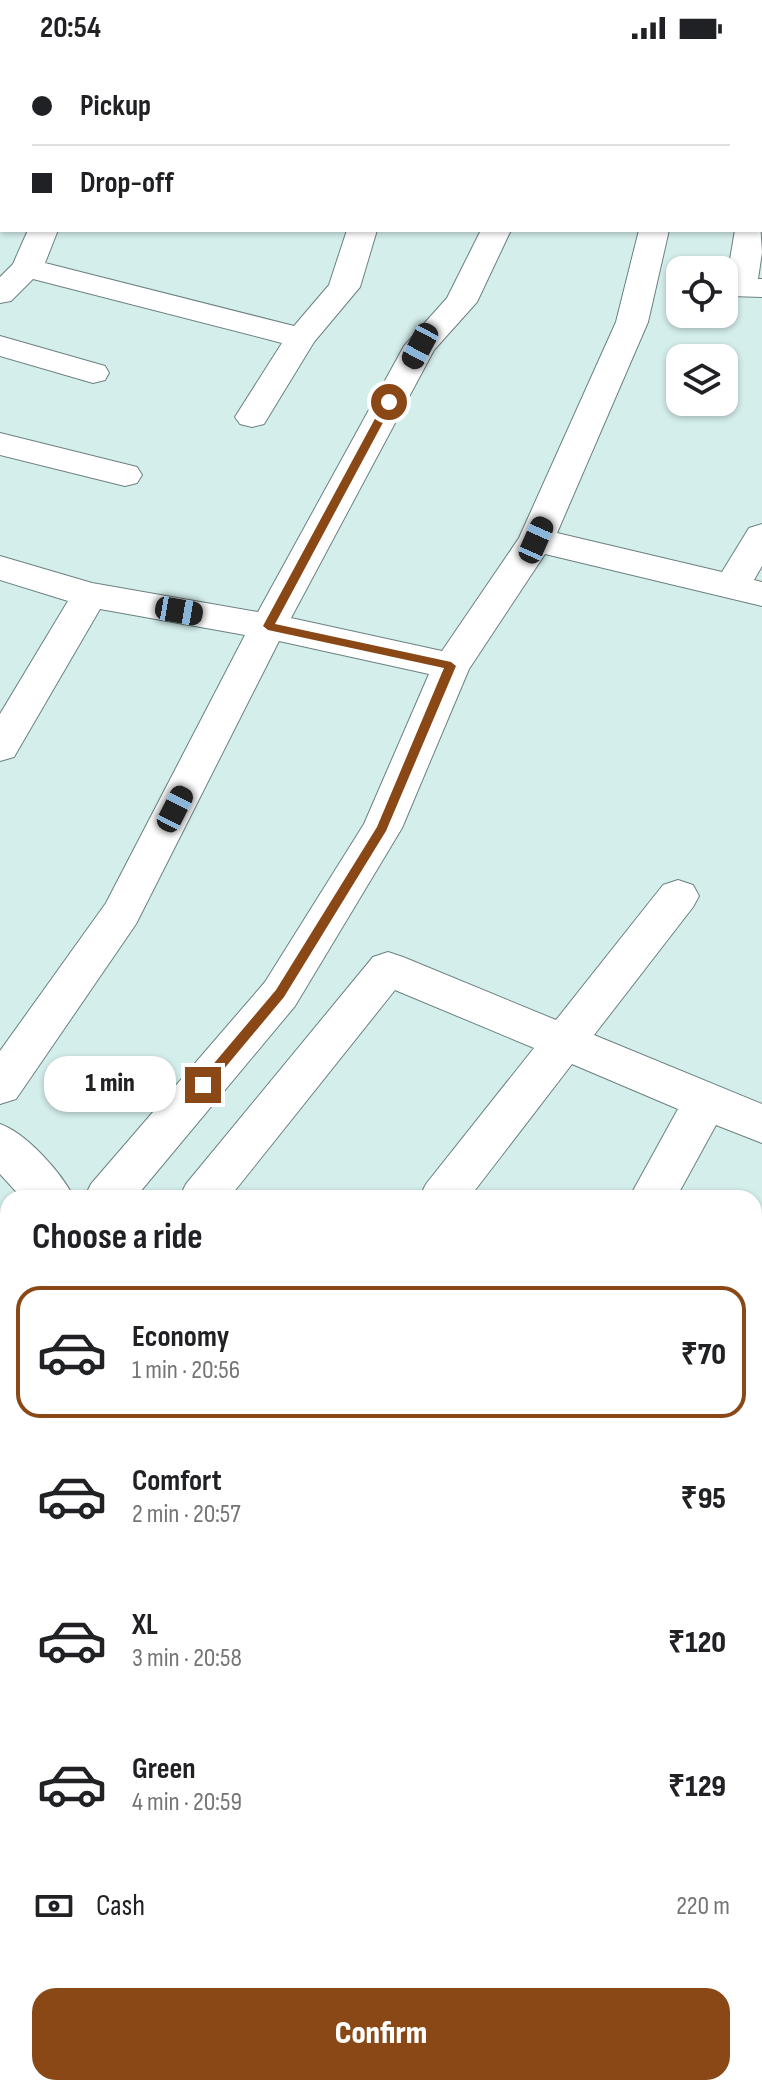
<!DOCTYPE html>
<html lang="en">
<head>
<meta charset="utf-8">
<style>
  body { margin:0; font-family:"Sofia Sans Condensed",sans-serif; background:#f6f6f6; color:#202124; height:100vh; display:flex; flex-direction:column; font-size:30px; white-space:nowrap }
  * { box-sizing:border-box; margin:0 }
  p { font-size:26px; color:#757577 }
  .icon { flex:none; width:44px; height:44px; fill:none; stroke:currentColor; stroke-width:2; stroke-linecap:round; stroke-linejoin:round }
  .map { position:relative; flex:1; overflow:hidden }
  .side { position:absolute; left:0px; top:1134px; width:762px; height:906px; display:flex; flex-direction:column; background:#fff; border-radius:24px 24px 0 0; box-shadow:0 2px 6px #0004 }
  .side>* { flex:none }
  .banner { position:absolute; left:0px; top:0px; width:762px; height:176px; box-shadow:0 2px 6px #0004; display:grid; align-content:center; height:176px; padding:0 32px; background:#fff }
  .controls { position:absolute; left:666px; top:200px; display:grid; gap:16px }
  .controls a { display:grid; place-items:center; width:72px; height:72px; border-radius:16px; background:#fff; box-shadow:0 2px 6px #0004; font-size:40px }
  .end { position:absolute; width:36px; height:36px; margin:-18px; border:10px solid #894815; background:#fff; box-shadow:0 0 0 4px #fff }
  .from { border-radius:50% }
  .bubble { position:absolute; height:56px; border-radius:24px; background:#fff; box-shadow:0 2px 6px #0004; font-size:26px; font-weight:800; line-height:56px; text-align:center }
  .car { position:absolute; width:24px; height:48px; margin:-24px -12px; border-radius:10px; box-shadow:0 0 6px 2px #0007; background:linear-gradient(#222 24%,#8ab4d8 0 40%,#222 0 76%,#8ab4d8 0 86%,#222 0) }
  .banner b { display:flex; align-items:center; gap:28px; height:76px; font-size:30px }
  .banner b+b { border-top:2px solid #e0e0e0 }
  .banner i { width:20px; height:20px; background:#202124 }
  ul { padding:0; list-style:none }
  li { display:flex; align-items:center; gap:24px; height:132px; margin:0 16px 12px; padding:0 16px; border:4px solid transparent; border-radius:24px }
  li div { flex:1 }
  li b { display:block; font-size:30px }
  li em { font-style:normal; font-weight:800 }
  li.active { border-color:#894815 }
  li>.icon { width:72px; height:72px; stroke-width:1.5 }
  h2 { padding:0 32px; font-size:36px; line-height:96px }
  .pay { display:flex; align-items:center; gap:20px; height:88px; padding:0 32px; font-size:30px }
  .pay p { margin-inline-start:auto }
  .primary-button { display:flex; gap:16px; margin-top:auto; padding:16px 32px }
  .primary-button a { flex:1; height:92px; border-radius:24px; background:#894815; color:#fff; font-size:32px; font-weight:800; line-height:92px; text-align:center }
  .status { display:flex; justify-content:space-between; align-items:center; height:56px; padding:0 40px; background:#fff; direction:ltr }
  .status svg { height:22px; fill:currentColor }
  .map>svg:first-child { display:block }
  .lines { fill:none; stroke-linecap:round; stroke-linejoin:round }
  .minor-casing { stroke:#6b8180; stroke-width:2 }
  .major-casing { stroke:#6b8180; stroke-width:2 }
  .minor { fill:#fff; fill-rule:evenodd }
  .major { fill:#fff; fill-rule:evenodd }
  .route { fill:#894815 }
</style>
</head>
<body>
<div class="status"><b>20:54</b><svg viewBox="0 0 49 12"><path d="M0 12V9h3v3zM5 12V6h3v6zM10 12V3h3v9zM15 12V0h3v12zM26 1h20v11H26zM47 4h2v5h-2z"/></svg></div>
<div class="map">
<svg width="762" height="2039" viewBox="0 0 762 2039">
  <rect width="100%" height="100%" fill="#d4eeec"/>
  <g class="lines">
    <defs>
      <path id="minor" d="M0,0H19L2,2V10Z
        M155,0H183L154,2Z
        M423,0H451L422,2Z
        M566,0H594L565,2Z
        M680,0H708L679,2Z
        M2,76V95L0,96V77Z
        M760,167L762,196L758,223H762V241L730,240L725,233L735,174H760Z
        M28,174H58L45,207L294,270L329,229L347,174H377L360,231L314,286L264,368L252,371L240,368L235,361L282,287L33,223L11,245L0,247V221L13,208Z
        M481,174H511L477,246L434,294L291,562L442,595L519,482L616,266L639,174H669L648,266L557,477L722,516L749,472L762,468V510L754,524L762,526V550L545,498L469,613L402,772L295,950L135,1142H84L91,1128L265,926L364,768L429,618L279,585L136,868L16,1043L0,1048V995L106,847L245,579L100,553L14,701L0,705V658L68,545L0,524V500L92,527L258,556L404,290L447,242Z
        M0,280L105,310L109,317L105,324L93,327L0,300Z
        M0,377L137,411L142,419L137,427L125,430L0,399Z
        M678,824L693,829L699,840L693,851L594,979L762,1048V1087L716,1069L676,1142H629L678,1053L572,1008L469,1142H419L426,1128L534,992L395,934L229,1142H179L186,1128L373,901L388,896L403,901L556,964L663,829Z
        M0,1300L8,1303V1353L0,1350Z
        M762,1347V1409L754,1412V1350Z"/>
      <path id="major" d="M0,1068C26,1077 62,1117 74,1142H22L0,1118Z
        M754,1897L762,1900V1964L754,1961Z"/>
    </defs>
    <use href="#minor" class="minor-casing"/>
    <use href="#major" class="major-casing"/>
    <use href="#minor" class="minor"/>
    <use href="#major" class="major"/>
  </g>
  <path class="route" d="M389,343L394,346L275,568L451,606L456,610L386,775L284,941L208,1032H199V1025L276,934L377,771L444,612L268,574L263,570L384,346Z"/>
</svg>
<div class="controls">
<a><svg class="icon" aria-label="locate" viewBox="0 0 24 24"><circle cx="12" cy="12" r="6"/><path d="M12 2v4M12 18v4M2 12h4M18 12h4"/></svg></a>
<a><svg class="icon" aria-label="layers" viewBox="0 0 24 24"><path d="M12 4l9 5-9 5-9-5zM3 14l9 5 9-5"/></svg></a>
</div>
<i class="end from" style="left:389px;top:346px"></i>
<i class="end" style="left:203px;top:1029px"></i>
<div class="bubble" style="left:44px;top:1000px;width:132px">1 min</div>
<i class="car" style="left:420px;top:290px;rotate:208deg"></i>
<i class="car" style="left:536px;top:484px;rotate:24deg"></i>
<i class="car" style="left:179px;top:555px;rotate:100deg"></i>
<i class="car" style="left:175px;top:753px;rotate:27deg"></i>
<div class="banner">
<b><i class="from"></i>Pickup</b>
<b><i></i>Drop-off</b>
</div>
<section class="side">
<h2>Choose a ride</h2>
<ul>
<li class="active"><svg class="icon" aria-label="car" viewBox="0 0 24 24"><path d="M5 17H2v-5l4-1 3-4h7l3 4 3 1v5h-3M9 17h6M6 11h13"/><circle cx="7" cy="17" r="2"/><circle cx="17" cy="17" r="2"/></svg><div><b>Economy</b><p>1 min · 20:56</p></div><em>₹70</em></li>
<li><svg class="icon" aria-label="car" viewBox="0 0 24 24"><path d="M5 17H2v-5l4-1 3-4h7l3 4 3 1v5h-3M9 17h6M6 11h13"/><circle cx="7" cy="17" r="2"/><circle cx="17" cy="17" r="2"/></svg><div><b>Comfort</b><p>2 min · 20:57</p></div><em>₹95</em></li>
<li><svg class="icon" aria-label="car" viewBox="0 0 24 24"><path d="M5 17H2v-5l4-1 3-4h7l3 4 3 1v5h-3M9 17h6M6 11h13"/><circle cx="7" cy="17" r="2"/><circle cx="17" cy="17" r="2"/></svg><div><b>XL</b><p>3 min · 20:58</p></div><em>₹120</em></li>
<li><svg class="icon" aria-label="car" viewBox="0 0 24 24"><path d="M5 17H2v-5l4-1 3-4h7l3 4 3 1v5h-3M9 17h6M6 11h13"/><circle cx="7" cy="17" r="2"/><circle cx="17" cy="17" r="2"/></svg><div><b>Green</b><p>4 min · 20:59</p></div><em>₹129</em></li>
</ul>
<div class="pay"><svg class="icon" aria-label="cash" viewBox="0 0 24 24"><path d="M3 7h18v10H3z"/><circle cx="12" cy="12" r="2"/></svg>Cash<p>220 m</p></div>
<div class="primary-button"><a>Confirm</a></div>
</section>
</div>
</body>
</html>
